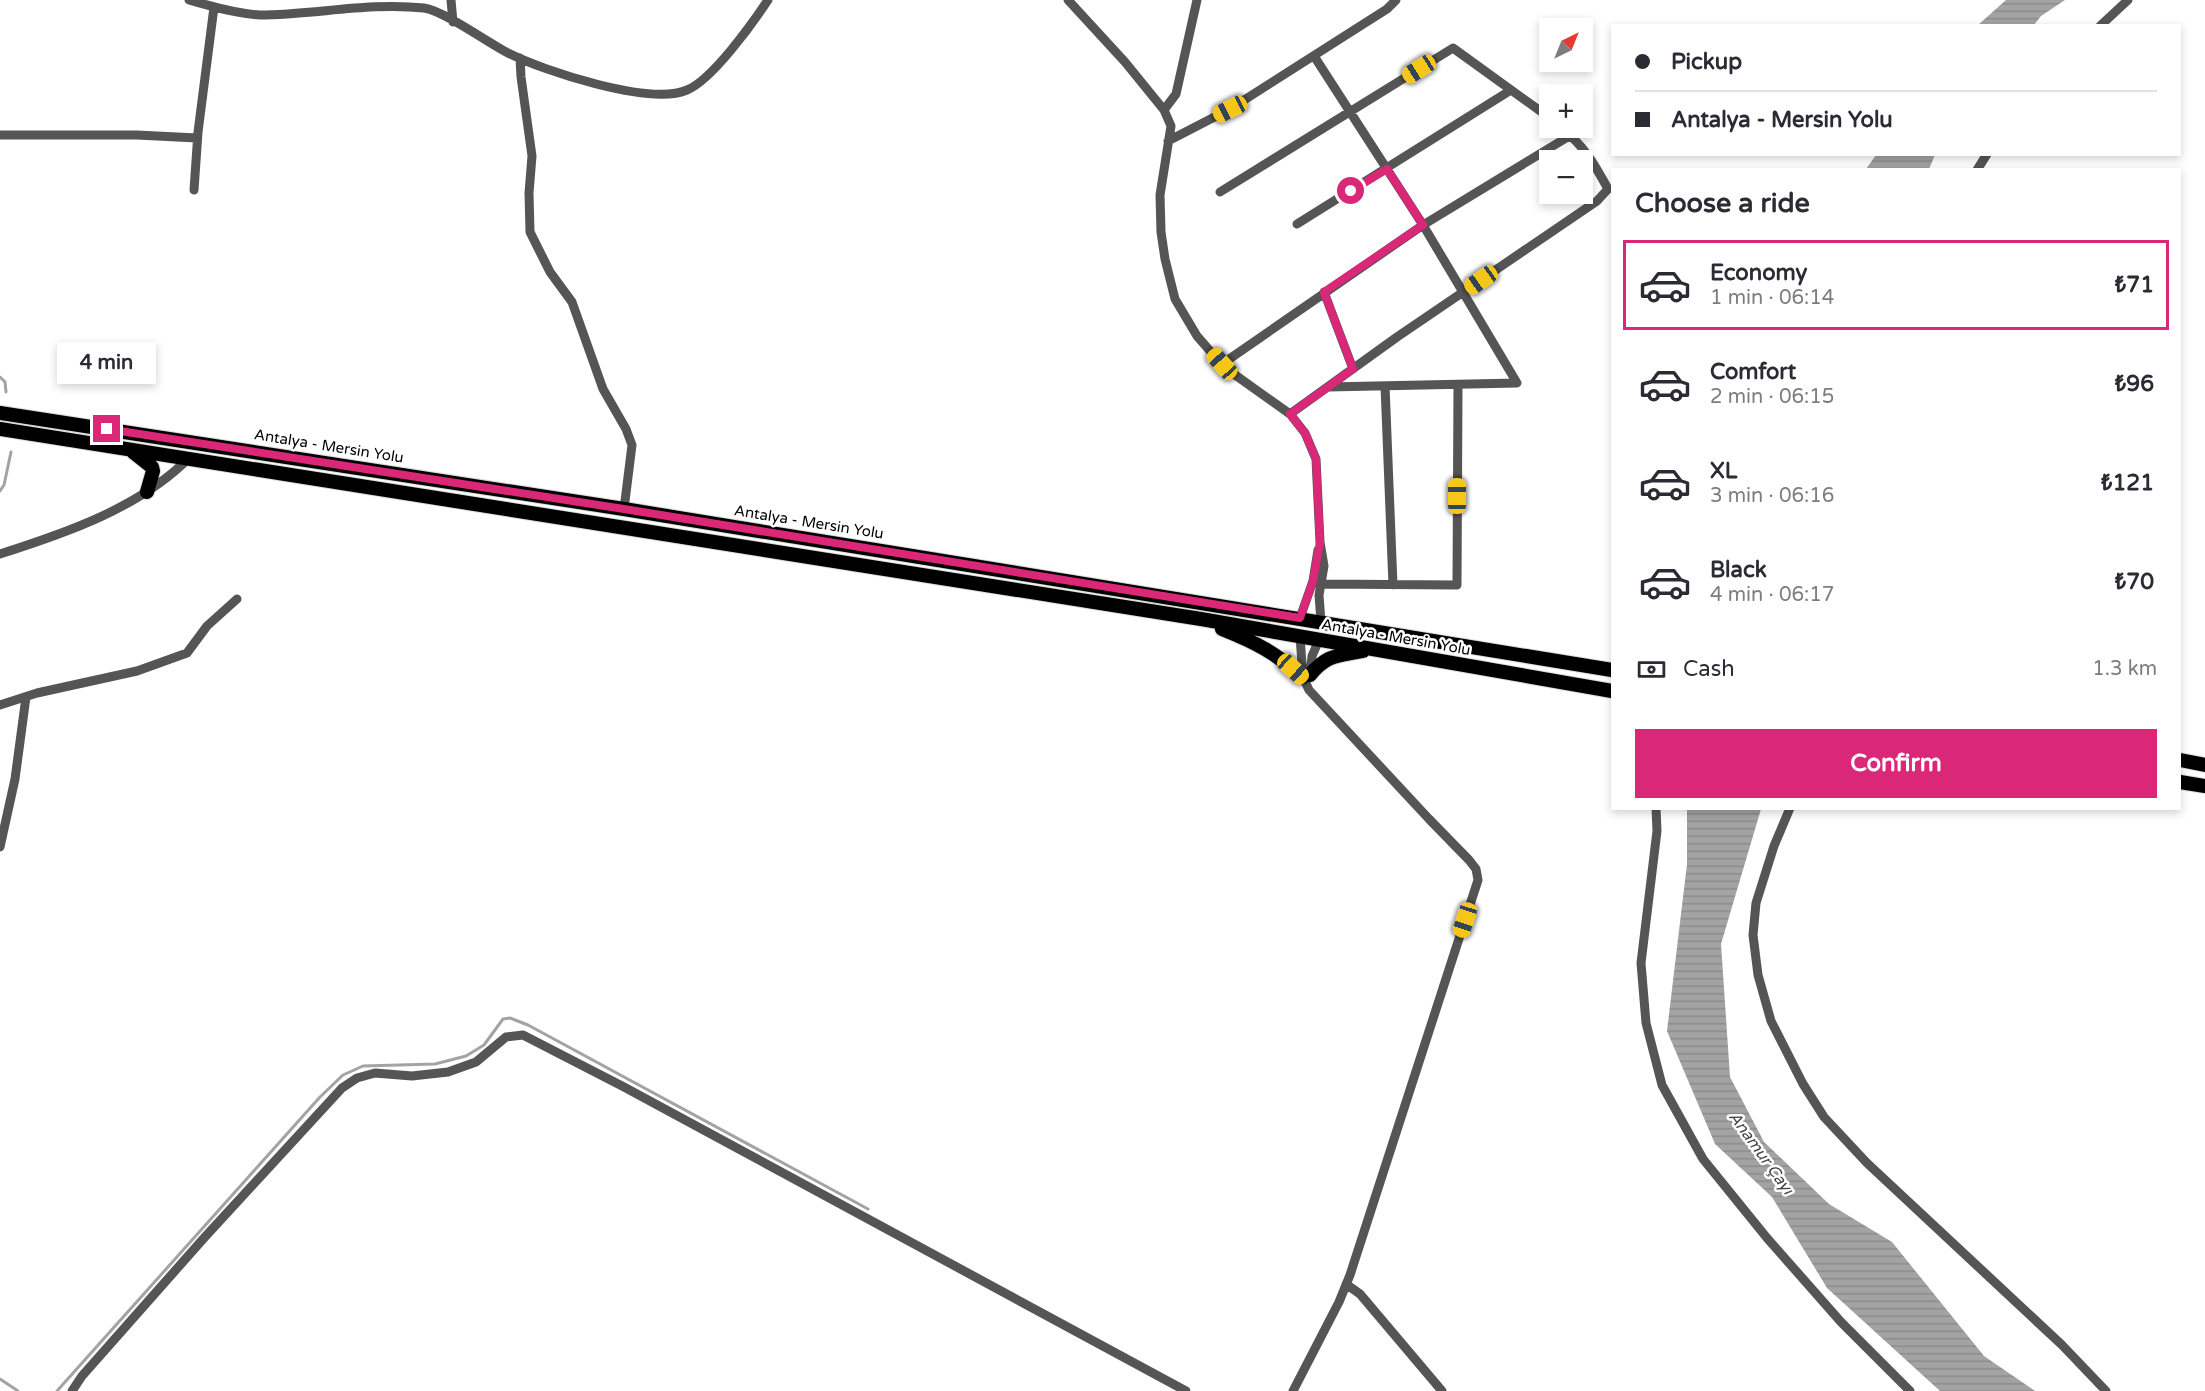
<!DOCTYPE html>
<html lang="en">
<head>
<meta charset="utf-8">
<style>
  body { margin:0; font-family:"Varela Round",sans-serif; background:#f7f7f7; color:#2b2b33; height:100vh; display:flex; flex-direction:column; font-size:22px; white-space:nowrap }
  * { box-sizing:border-box; margin:0 }
  p { font-size:20px; color:#7c7c81 }
  .icon { flex:none; width:33px; height:33px; fill:none; stroke:currentColor; stroke-width:2; stroke-linecap:round; stroke-linejoin:round }
  .map { position:relative; flex:1; overflow:hidden }
  .panel { position:absolute; left:1611px; top:168px; width:570px; height:642px; display:flex; flex-direction:column; background:#fff; border-radius:0px; box-shadow:0 3px 9px #0003 }
  .panel>* { flex:none }
  .banner { position:absolute; left:1611px; top:24px; width:570px; height:132px; border-radius:0px; box-shadow:0 3px 9px #0003; display:grid; align-content:center; height:132px; padding:0 24px; background:#fff }
  .needle { width:39px; rotate:43deg }
  .buttons { position:absolute; left:1539px; top:18px; display:grid; gap:12px }
  .buttons a { display:grid; place-items:center; width:54px; height:54px; border-radius:0px; background:#fff; box-shadow:0 3px 9px #0003; font-size:30px }
  .end { position:absolute; width:27px; height:27px; margin:-14px; border:8px solid #db2777; background:#fff; box-shadow:0 0 0 3px #fff }
  .from { border-radius:50% }
  .bubble { position:absolute; height:42px; border-radius:0px; background:#fff; box-shadow:0 3px 9px #0003; font-size:20px; font-weight:700; line-height:42px; text-align:center }
  .car { position:absolute; width:18px; height:36px; margin:-18px -9px; border-radius:8px; box-shadow:0 0 4px 2px #0007; background:linear-gradient(#f5c518 24%,#345 0 40%,#f5c518 0 76%,#345 0 86%,#f5c518 0) }
  .banner b { display:flex; align-items:center; gap:21px; height:57px; font-size:22px }
  .banner b+b { border-top:2px solid #e1e1e2 }
  .banner i { width:15px; height:15px; background:#2b2b33 }
  ul { padding:0; list-style:none }
  li { display:flex; align-items:center; gap:18px; height:90px; margin:0 12px 9px; padding:0 12px; border:3px solid transparent; border-radius:0px }
  li div { flex:1 }
  li b { display:block; font-size:22px }
  li em { font-style:normal; font-weight:700 }
  li.selected { border-color:#db2777 }
  li>.icon { width:54px; height:54px; stroke-width:1.5 }
  h2 { padding:0 24px; font-size:27px; line-height:72px }
  .pay { display:flex; align-items:center; gap:15px; height:66px; padding:0 24px; font-size:22px }
  .pay p { margin-inline-start:auto }
  .button { display:flex; gap:12px; margin-top:auto; padding:12px 24px }
  .button a { flex:1; height:69px; border-radius:0px; background:#db2777; color:#fff; font-size:24px; font-weight:700; line-height:69px; text-align:center }
  .map>svg:first-child { display:block }
  .water { fill:url(#water-rules) }
  .lines { fill:none; stroke-linecap:round; stroke-linejoin:round }
  .stream { stroke:#a3a3a3; stroke-width:3 }
  .highway-casing { stroke:#dbdbdb; stroke-width:16 }
  .minor { stroke:#555; stroke-width:9 }
  .highway { stroke:#000; stroke-width:14 }
  .route { stroke:#db2777; stroke-width:8 }
  .labels { text-anchor:middle; dominant-baseline:central; stroke-width:5; stroke-linejoin:round; paint-order:stroke }
  .street-label { font-size:15px; fill:#000; stroke:#fff }
  .water-label { font-size:16px; font-style:italic; fill:#444; stroke:#fff }
</style>
</head>
<body>
<div class="map">
<svg width="2205" height="1391" viewBox="0 0 2205 1391">
  <defs>
    <pattern id="water-rules" width="6" height="5" patternUnits="userSpaceOnUse" patternTransform="scale(1.5)"><rect width="6" height="5" fill="#a3a3a3"/><path d="M0 2.5h6" fill="none" stroke="#8b8b8b"/></pattern>
  </defs>
  <rect width="100%" height="100%" fill="#fff"/>
  <path class="water" d="M2006,0H2065L2041,16L2034,25H1978Z
    M1876,155V154L1935,155L1929,169H1866Z
    M1687,809H1761L1721,944L1730,1077L1764,1142L1829,1204L1892,1242L1984,1356L2035,1391H1940L1827,1288L1772,1197L1715,1144L1667,1031L1687,864Z"/>
  <g class="lines">
    <path class="stream" d="M0,377L5,382L6,392
      M0,491L4,485L11,452
      M0,1379L18,1391
      M57,1391L320,1097L343,1075L363,1066L435,1064L466,1056L484,1045L503,1019L510,1018L528,1025L868,1209"/>
    <defs>
      <path id="highway" d="M0,413L624,509L1612,670
        M0,429L1201,619L1612,691
        M133,452L152,467L153,471L147,492
        M1222,629C1257,643 1274,652 1303,677
        M1310,675C1327,654 1338,656 1363,651
        M2180,760L2205,765
        M2180,782L2205,786"/>
    </defs>
    <use href="#highway" class="highway-casing"/>
    <path class="minor" d="M189,0C211,6 237,14 260,15C314,15 369,2 424,8C444,11 487,42 508,53C544,71 650,106 687,90C712,80 752,24 768,0
      M451,0L453,22
      M1068,0L1125,62L1164,110L1171,126L1160,195L1161,232L1165,259L1175,299L1197,336L1224,367L1290,414L1305,433L1316,459L1320,542L1324,566L1319,595L1321,622
      M2100,26L2128,0
      M1314,56L1423,225L1517,383L1328,387
      M520,58L521,77L532,156L529,193L530,232L550,272L572,302L603,389L626,429L632,445L624,509
      M1164,110L1176,94L1197,0
      M0,135H137L197,138
      M1168,141L1230,109L1387,9L1396,0
      M1977,170L1987,154
      M194,190L198,132L214,7
      M1220,192L1453,48L1550,118
      M1297,224L1511,90
      M1324,292L1353,369
      M1222,364L1423,225L1571,135
      M1385,386L1393,585
      M1290,414L1397,337L1597,201L1608,189C1595,165 1583,144 1561,128
      M0,554C66,533 139,508 189,458
      M1321,584L1457,585L1458,385
      M1300,618L1313,581L1318,550
      M1310,675L1312,656L1319,640
      M0,705L37,693L137,671L187,653L207,626L237,599
      M1656,808L1657,831L1641,963L1646,1023L1662,1085L1703,1159L1767,1238L1841,1322L1910,1391
      M1790,808L1774,846L1756,903L1753,935L1758,975L1771,1021L1803,1084L1824,1117L1867,1163L2062,1345L2106,1391
      M0,847L15,779L26,697
      M1346,1284L1360,1294L1442,1391
      M72,1391L82,1376L204,1238L342,1088L357,1078L375,1073L412,1076L448,1072L476,1062L506,1037L523,1035L624,1087L1186,1391
      M1293,1391L1339,1302L1350,1275L1478,880L1476,869L1469,860L1429,819L1309,690L1303,677L1300,637"/>
    <use href="#highway" class="highway"/>
  </g>
  <g class="lines">
    <path class="route" d="M107,429L624,509L1300,618L1313,581L1320,542L1316,459L1305,433L1290,414L1353,369L1324,292L1423,225L1387,169L1351,191"/>
  </g>
  <g class="labels">
    <g class="street-label">
      <text transform="translate(329 446) rotate(9)">Antalya - Mersin Yolu</text>
      <text transform="translate(809 522) rotate(9)">Antalya - Mersin Yolu</text>
      <text transform="translate(1396 637) rotate(10)">Antalya - Mersin Yolu</text>
    </g>
    <g class="water-label">
      <text transform="translate(1761 1153) rotate(54)">Anamur Çayı</text>
    </g>
  </g>
</svg>
<div class="buttons">
<a><svg class="needle" viewBox="-14 -14 28 28"><path d="M0-13l5 13h-10z" fill="#e53935"/><path d="M0 13l5-13h-10z" fill="#7c7c81"/></svg></a>
<a>+</a>
<a>−</a>
</div>
<i class="end from" style="left:1351px;top:191px"></i>
<i class="end" style="left:107px;top:429px"></i>
<div class="bubble" style="left:57px;top:342px;width:99px">4 min</div>
<i class="car" style="left:1419px;top:69px;rotate:238deg"></i>
<i class="car" style="left:1230px;top:109px;rotate:243deg"></i>
<i class="car" style="left:1481px;top:280px;rotate:235deg"></i>
<i class="car" style="left:1222px;top:364px;rotate:318deg"></i>
<i class="car" style="left:1457px;top:496px;rotate:0deg"></i>
<i class="car" style="left:1293px;top:669px;rotate:132deg"></i>
<i class="car" style="left:1465px;top:920px;rotate:198deg"></i>
<div class="banner">
<b><i class="from"></i>Pickup</b>
<b><i></i>Antalya - Mersin Yolu</b>
</div>
<section class="panel">
<h2>Choose a ride</h2>
<ul>
<li class="selected"><svg class="icon" aria-label="car" viewBox="0 0 24 24"><path d="M5 17H2v-5l4-1 3-4h7l3 4 3 1v5h-3M9 17h6M6 11h13"/><circle cx="7" cy="17" r="2"/><circle cx="17" cy="17" r="2"/></svg><div><b>Economy</b><p>1 min · 06:14</p></div><em>₺71</em></li>
<li><svg class="icon" aria-label="car" viewBox="0 0 24 24"><path d="M5 17H2v-5l4-1 3-4h7l3 4 3 1v5h-3M9 17h6M6 11h13"/><circle cx="7" cy="17" r="2"/><circle cx="17" cy="17" r="2"/></svg><div><b>Comfort</b><p>2 min · 06:15</p></div><em>₺96</em></li>
<li><svg class="icon" aria-label="car" viewBox="0 0 24 24"><path d="M5 17H2v-5l4-1 3-4h7l3 4 3 1v5h-3M9 17h6M6 11h13"/><circle cx="7" cy="17" r="2"/><circle cx="17" cy="17" r="2"/></svg><div><b>XL</b><p>3 min · 06:16</p></div><em>₺121</em></li>
<li><svg class="icon" aria-label="car" viewBox="0 0 24 24"><path d="M5 17H2v-5l4-1 3-4h7l3 4 3 1v5h-3M9 17h6M6 11h13"/><circle cx="7" cy="17" r="2"/><circle cx="17" cy="17" r="2"/></svg><div><b>Black</b><p>4 min · 06:17</p></div><em>₺70</em></li>
</ul>
<div class="pay"><svg class="icon" aria-label="cash" viewBox="0 0 24 24"><path d="M3 7h18v10H3z"/><circle cx="12" cy="12" r="2"/></svg>Cash<p>1.3 km</p></div>
<div class="button"><a>Confirm</a></div>
</section>
</div>
</body>
</html>
